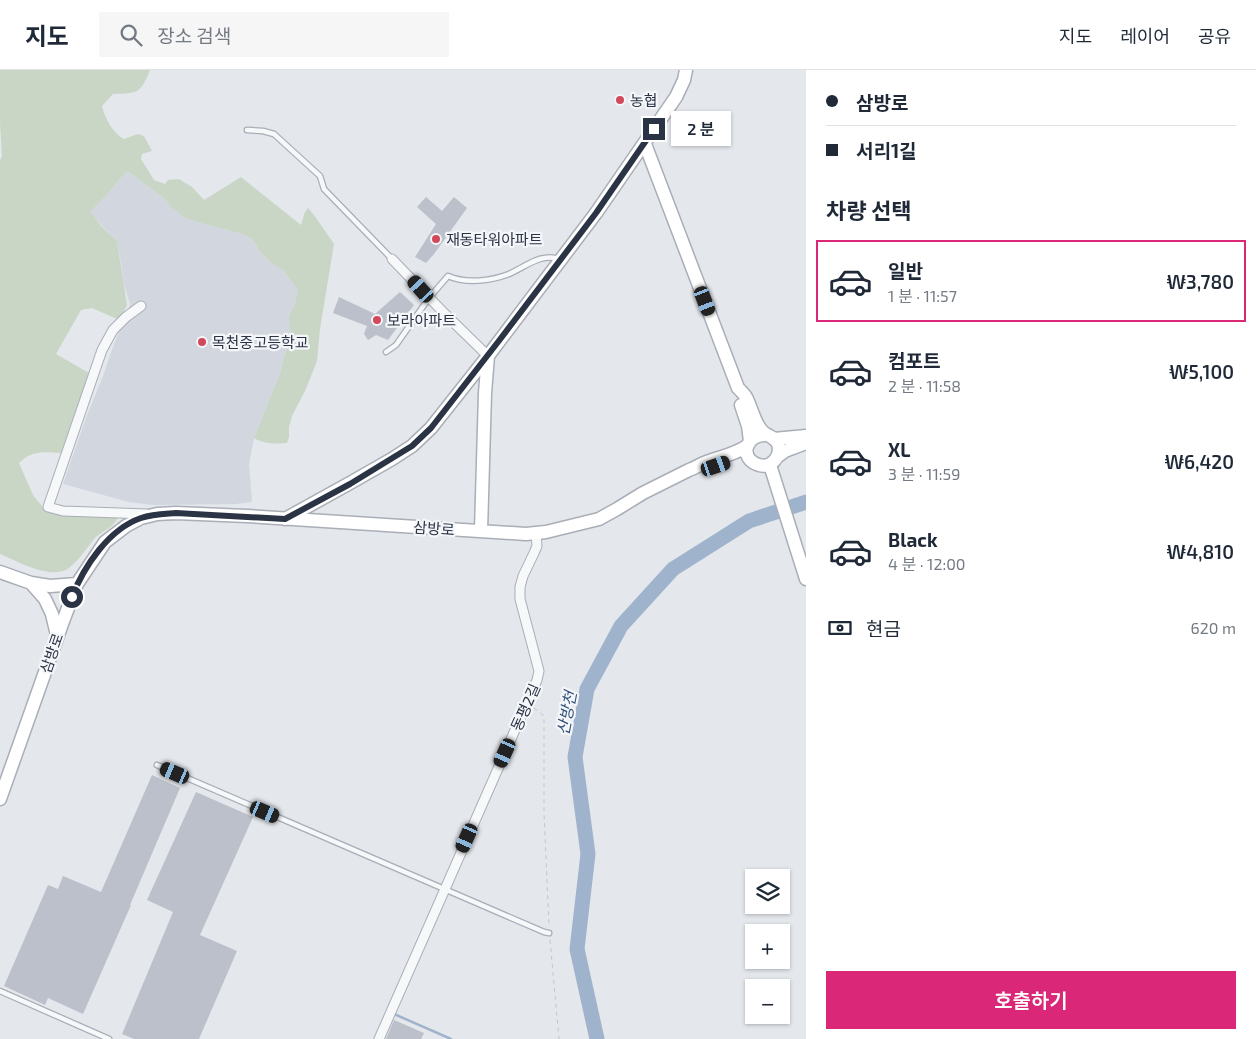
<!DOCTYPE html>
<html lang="ko">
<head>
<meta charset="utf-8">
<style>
  body { margin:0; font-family:"Exo 2","Noto Sans KR",sans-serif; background:#f6f6f7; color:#1f2937; height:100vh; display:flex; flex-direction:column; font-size:19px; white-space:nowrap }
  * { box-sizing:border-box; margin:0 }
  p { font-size:16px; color:#747a83 }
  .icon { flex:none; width:28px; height:28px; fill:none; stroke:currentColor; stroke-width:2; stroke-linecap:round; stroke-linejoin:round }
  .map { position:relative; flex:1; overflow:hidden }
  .drawer { display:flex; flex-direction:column; background:#fff; width:450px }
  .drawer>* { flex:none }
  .banner { display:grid; align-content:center; height:110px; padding:0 20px; background:#fff }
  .controls { position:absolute; left:745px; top:799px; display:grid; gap:10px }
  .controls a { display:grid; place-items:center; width:45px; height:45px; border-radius:0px; background:#fff; box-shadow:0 1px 4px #0004; font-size:25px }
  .end { position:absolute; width:22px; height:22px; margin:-11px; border:6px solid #2b3445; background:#fff; box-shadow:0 0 0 2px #fff }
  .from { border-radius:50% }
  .bubble { position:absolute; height:35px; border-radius:0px; background:#fff; box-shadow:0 1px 4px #0004; font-size:16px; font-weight:600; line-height:35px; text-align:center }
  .car { position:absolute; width:15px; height:30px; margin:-15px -8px; border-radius:6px; box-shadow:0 0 4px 1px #0007; background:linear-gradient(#222 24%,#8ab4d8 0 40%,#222 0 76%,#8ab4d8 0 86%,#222 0) }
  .banner b { display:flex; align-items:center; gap:18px; height:48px; font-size:19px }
  .banner b+b { border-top:1px solid #e0e1e3 }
  .banner i { width:12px; height:12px; background:#1f2937 }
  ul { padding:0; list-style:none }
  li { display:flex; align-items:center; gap:15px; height:82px; margin:0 10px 8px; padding:0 10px; border:2px solid transparent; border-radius:0px }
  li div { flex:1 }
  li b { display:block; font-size:19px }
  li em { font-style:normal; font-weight:600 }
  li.on { border-color:#db2777 }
  li>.icon { width:45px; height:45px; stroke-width:1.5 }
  h2 { padding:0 20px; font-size:22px; line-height:60px }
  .pay { display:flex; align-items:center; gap:12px; height:55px; padding:0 20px; font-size:19px }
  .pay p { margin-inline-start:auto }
  .cta { display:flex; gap:10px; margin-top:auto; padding:10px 20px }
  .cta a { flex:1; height:58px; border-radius:0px; background:#db2777; color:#fff; font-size:20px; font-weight:600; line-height:58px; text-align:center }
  header { display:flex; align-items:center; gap:30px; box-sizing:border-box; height:70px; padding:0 25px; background:#fff; border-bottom:1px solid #e0e1e3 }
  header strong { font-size:24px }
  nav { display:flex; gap:28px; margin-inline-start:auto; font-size:18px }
  .search { width:350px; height:45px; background:#f6f6f7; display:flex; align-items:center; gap:12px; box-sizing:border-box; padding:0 18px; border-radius:0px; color:#747a83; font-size:19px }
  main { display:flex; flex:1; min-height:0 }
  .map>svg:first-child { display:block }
  .built { fill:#d2d6de }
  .green { fill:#c9d6c5 }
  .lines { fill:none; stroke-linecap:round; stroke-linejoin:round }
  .stream { stroke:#9fb4cc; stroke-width:2.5 }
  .river { stroke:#9fb4cc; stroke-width:15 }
  .building { fill:#bbc0ca }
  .lane-casing { stroke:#a9aeb7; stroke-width:7 }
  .street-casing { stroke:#a9aeb7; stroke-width:11 }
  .secondary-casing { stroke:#a9aeb7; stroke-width:15 }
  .path { stroke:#c2c5cb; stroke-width:1; stroke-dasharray:4 4; stroke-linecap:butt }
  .lane { stroke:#f7f8fa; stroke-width:4.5 }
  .street { stroke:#f7f8fa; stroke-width:9 }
  .secondary { stroke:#fff; stroke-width:12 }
  .route { stroke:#2b3445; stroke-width:6 }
  .poi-dot { fill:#d1495b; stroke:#f4f6f9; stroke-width:2 }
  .labels { text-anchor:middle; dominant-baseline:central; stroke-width:4.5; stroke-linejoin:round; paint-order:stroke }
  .poi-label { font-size:15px; fill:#2b3445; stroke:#f4f6f9; text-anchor:start }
  .street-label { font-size:15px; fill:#2b3445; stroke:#f4f6f9 }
  .water-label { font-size:16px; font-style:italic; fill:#34527a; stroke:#f4f6f9 }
</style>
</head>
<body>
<header>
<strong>지도</strong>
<div class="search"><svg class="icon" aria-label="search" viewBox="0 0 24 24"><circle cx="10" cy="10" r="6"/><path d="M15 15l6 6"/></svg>장소 검색</div>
<nav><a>지도</a><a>레이어</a><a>공유</a></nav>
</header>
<main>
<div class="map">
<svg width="806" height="969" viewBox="0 0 806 969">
  <rect width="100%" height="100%" fill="#e4e7ec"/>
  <path class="built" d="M129,102L165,129L171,137L186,147L208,155L246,165L254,171L261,183L269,191L284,201L298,220L294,236L289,246L290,266L280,303L254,368L249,394L252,432L236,434L153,435L129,432L63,414L86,348L103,306L113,277L130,234L124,214L121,193L117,171L102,156L89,141L104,128L125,103Z"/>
  <path class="green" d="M0,0H150C140,24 139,23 113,24L102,36C105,49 113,63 124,69L138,64L144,66L152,81L142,84L141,89L154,110L165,114L168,110L179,109L192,117L204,130L241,107L301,155L305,142L308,138L314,145L334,174L320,259L317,291L305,321L292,346L289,357V367L287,373C275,374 264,374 254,368L280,303L290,266L289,246L294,236L298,220L284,201L269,191L261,183L254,171L246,165L208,155L186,148L171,137L165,129L129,102L125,103L104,128L90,141L101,156L117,171L127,235L121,247L117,249L92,238L81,240L56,284L89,303L61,383C44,382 32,380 19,393L33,425L46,441L58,445L116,446L117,449C112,459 101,461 94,469C86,479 79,490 69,498C52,511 17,491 0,484V90L2,86L0,53Z"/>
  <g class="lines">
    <path class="stream" d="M394,944L451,969"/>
    <path class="river" d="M597,969L577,879L588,784L575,687L587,619L621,556L673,499L749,451L806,432"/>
  </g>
  <path class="building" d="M426,127L442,141L454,127L467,138L434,184L426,193L415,187L436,154L417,137Z
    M400,222L414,235L388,270L376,265L368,270L364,264L367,256L333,243L339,227L375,244Z
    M152,705L180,718L130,835H131L83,944L48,928L45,935L4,916L48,815L58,819L63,806L101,822Z
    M196,722L253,747L200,865L237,881L199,969H134L122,964L173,842L147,830Z
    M394,950L424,963L421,969H386Z"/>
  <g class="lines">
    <defs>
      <path id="lane" d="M247,60L263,61L274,64L320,106L324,119L392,189
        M386,282L396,275L429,228L448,206C466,214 491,211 509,204C527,196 540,183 560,189
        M157,695L544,862L549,863
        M0,921L109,969"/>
      <path id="street" d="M392,189L444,243L488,286
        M141,236L126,247L113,260L102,280L48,437L63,441L147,444
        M379,969L537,610L539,601L520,529V517L523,506L534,483L537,476L536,463"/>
      <path id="secondary" d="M645,74L738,318C741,321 744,324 746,327C752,338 754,353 763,362C768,366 775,367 778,374C782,386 771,399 759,395C738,389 745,363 768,365
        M741,335L748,356L750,371
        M774,369L806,366
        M777,387L785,381L806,373
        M770,395L806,509
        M285,449L350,413L392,389L412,376L431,358L488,286L596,143L676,27L684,10L686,0
        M481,461L485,323L488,286
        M0,502L31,513L45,529L52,544L57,565
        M31,513L50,516L77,514
        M0,729L62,554L77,514L105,472L126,456L141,448L157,444L176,443L247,446L526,464L546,462L599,449L617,439L643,423L689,400C695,398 699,395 704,393C719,387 734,385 747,376"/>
    </defs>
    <use href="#lane" class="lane-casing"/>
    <use href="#street" class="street-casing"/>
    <use href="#secondary" class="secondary-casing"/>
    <path class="path" d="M534,638L544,646V743L549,856
      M550,870L559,969"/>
    <use href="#lane" class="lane"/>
    <use href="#street" class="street"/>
    <use href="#secondary" class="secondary"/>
  </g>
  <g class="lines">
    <path class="route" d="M72,527C84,496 109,459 141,448C153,444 164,444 176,443L285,449L350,414L412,376L431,358L498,272L596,143L654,59"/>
  </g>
  <g class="poi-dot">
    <circle cx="620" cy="30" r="5"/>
    <circle cx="436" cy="169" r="5"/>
    <circle cx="377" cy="250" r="5"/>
    <circle cx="202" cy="272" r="5"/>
  </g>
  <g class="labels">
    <g class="poi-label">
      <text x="630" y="30">농협</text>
      <text x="446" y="169">재동타워아파트</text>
      <text x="387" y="250">보라아파트</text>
      <text x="212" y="272">목천중고등학교</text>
    </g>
    <g class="street-label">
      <text transform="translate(434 458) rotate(4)">삼방로</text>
      <text transform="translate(51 583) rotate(-71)">삼방로</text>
      <text transform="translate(525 637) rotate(-66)">동평2길</text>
    </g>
    <g class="water-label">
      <text transform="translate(566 643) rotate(-79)">산방천</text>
    </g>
  </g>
</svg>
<div class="controls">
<a><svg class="icon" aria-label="layers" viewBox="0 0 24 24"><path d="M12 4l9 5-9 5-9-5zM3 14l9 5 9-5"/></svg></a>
<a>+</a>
<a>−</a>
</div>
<i class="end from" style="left:72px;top:527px"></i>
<i class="end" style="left:654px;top:59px"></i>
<div class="bubble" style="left:671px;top:41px;width:60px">2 분</div>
<i class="car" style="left:421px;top:219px;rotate:318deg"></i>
<i class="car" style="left:705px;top:231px;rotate:159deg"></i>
<i class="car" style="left:716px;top:396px;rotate:71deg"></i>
<i class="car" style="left:505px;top:683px;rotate:204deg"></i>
<i class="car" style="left:175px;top:703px;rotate:293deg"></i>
<i class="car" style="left:265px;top:742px;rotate:113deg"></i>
<i class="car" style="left:467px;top:768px;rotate:204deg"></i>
</div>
<section class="drawer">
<div class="banner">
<b><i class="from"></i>삼방로</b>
<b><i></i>서리1길</b>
</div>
<h2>차량 선택</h2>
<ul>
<li class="on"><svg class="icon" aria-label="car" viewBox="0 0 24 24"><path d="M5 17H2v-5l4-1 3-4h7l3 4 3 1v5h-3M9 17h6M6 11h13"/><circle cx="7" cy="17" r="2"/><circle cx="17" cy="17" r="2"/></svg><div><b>일반</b><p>1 분 · 11:57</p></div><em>₩3,780</em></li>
<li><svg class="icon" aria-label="car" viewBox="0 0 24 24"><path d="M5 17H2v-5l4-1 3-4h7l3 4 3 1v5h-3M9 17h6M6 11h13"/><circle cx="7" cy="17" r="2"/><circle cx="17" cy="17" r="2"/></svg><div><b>컴포트</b><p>2 분 · 11:58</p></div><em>₩5,100</em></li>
<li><svg class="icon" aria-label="car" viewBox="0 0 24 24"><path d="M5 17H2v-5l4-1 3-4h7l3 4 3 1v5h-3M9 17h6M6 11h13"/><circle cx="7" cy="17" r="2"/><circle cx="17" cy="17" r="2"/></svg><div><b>XL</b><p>3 분 · 11:59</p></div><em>₩6,420</em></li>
<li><svg class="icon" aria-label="car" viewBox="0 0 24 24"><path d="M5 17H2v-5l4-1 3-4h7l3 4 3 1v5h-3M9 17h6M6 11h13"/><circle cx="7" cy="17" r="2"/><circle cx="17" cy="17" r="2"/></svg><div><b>Black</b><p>4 분 · 12:00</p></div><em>₩4,810</em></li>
</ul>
<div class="pay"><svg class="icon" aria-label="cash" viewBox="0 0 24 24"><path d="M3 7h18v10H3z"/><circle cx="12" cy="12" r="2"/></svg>현금<p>620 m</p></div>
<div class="cta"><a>호출하기</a></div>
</section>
</main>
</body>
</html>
